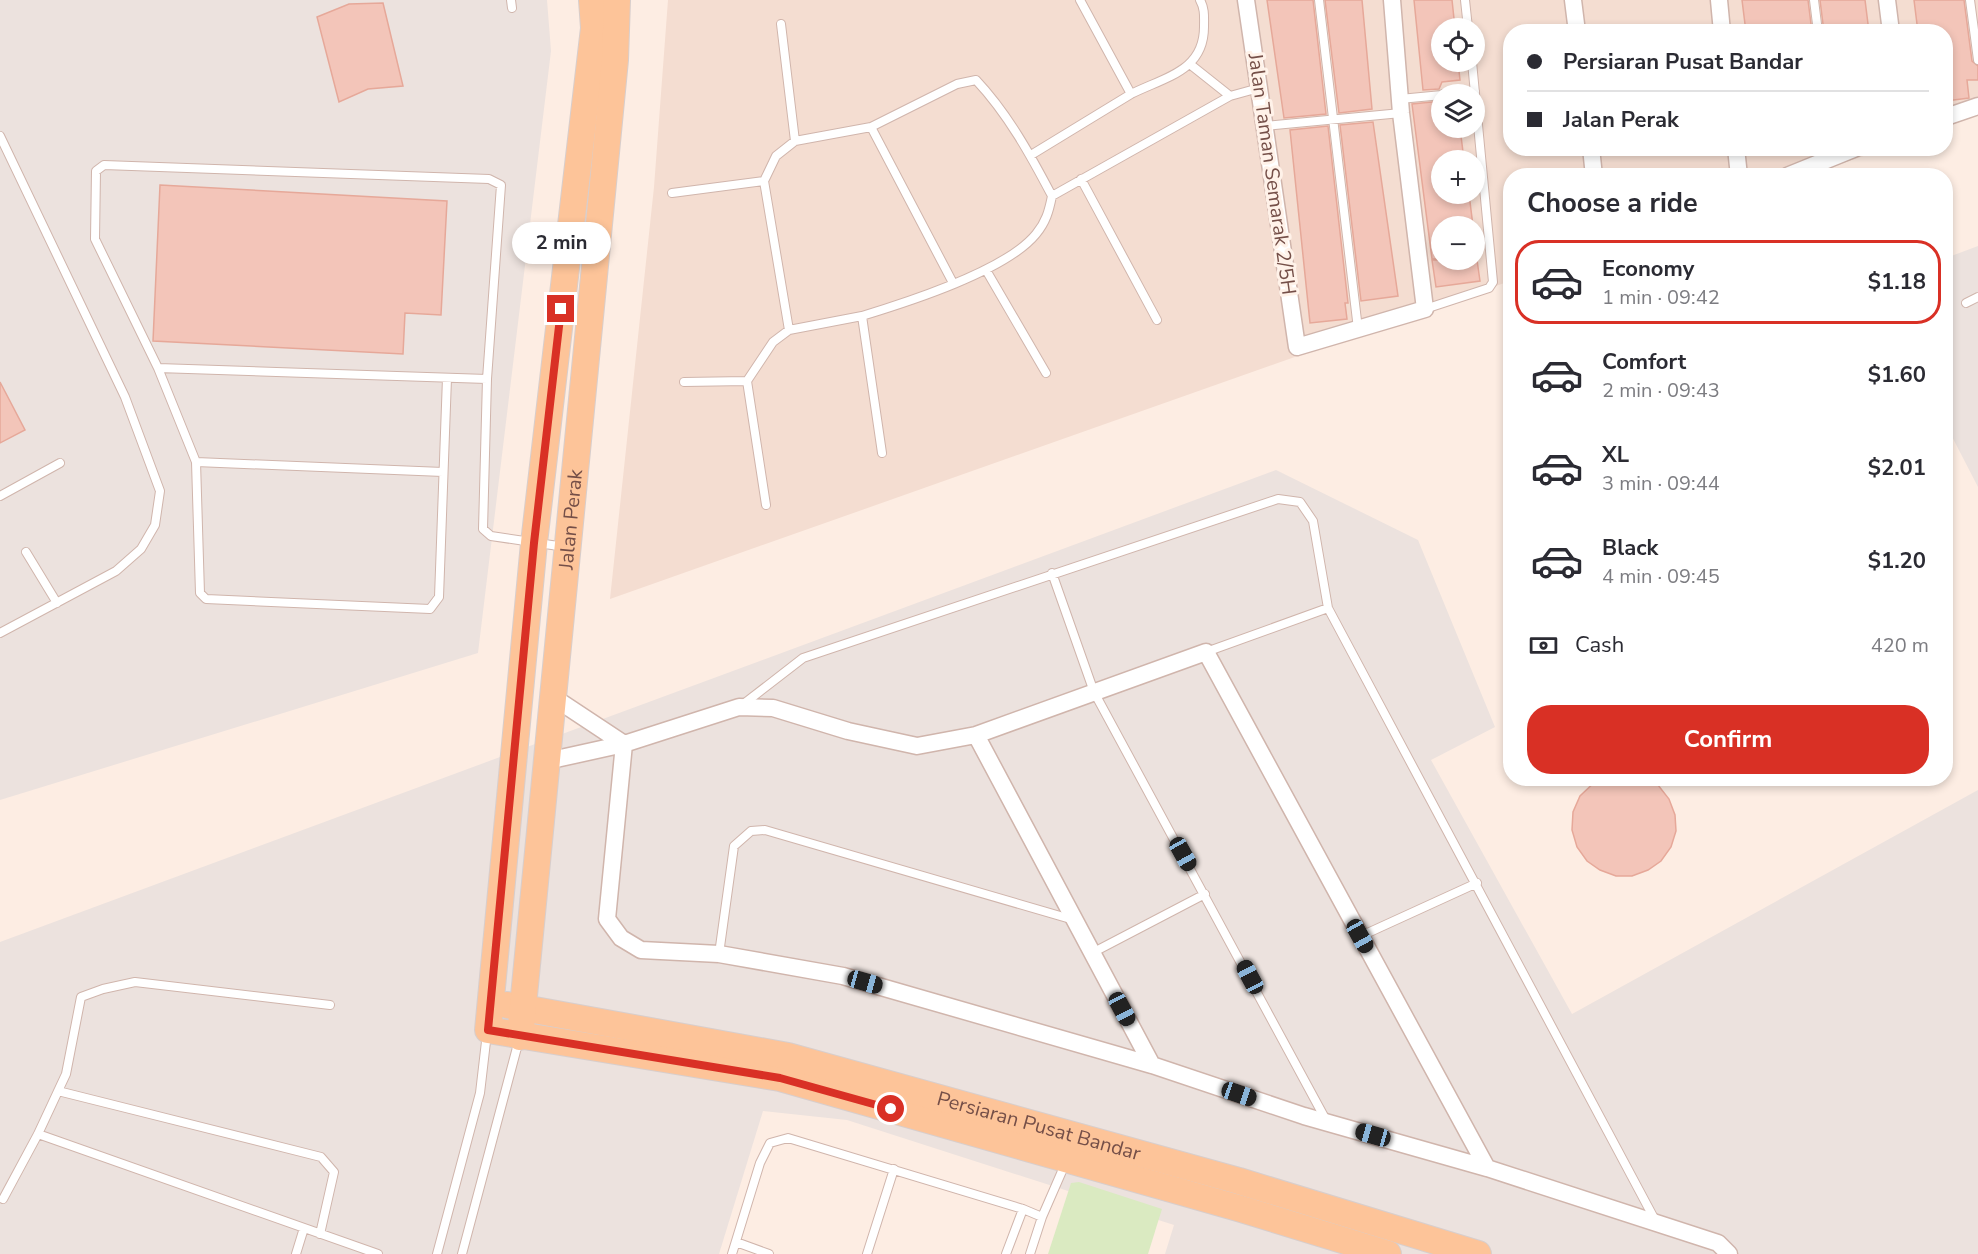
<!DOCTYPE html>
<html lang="en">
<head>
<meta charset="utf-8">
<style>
  body { margin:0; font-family:"Nunito Sans",sans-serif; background:#f7f7f7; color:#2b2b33; height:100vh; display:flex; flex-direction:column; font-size:22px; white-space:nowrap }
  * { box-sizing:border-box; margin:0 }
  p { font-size:20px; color:#7c7c81 }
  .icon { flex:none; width:33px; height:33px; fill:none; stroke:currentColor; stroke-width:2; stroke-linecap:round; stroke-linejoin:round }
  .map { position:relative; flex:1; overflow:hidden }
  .panel { position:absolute; left:1503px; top:168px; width:450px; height:618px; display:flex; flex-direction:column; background:#fff; border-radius:24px; box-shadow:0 3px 9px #0003 }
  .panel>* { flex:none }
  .hud { position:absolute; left:1503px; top:24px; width:450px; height:132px; border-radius:24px; box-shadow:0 3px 9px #0003; display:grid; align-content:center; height:132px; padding:0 24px; background:#fff }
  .buttons { position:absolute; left:1431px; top:18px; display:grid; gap:12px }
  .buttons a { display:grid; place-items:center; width:54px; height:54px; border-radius:50%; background:#fff; box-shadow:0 3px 9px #0003; font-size:30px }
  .end { position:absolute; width:27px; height:27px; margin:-14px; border:8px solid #d93025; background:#fff; box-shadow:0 0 0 3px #fff }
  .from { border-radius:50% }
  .bubble { position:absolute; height:42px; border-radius:21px; background:#fff; box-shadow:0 3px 9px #0003; font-size:20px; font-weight:700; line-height:42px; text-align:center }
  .car { position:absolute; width:18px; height:36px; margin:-18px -9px; border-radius:8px; box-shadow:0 0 4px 2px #0007; background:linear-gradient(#222 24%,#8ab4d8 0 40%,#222 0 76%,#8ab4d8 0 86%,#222 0) }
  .hud b { display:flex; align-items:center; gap:21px; height:57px; font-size:22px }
  .hud b+b { border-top:2px solid #e1e1e2 }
  .hud i { width:15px; height:15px; background:#2b2b33 }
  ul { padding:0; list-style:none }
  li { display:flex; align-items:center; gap:18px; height:84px; margin:0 12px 9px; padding:0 12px; border:3px solid transparent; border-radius:24px }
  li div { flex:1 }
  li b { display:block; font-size:22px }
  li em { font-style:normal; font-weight:700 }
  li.selected { border-color:#d93025 }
  li>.icon { width:54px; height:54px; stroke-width:1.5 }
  h2 { padding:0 24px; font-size:27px; line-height:72px }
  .pay { display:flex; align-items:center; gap:15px; height:66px; padding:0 24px; font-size:22px }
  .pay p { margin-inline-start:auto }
  .primary-button { display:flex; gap:12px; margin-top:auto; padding:12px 24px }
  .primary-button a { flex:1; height:69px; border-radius:24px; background:#d93025; color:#fff; font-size:24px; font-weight:700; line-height:69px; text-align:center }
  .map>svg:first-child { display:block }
  .residential { fill:#f4ddd1; fill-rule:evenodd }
  .industrial { fill:#ece2de }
  .green { fill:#daeac1 }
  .building { fill:#f3c5b9; stroke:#e6a899; stroke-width:1.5 }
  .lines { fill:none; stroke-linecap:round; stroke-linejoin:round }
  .lane-casing { stroke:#d0b5ac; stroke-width:10 }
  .street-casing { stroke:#d0b5ac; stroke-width:19 }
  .primary-casing { stroke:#d8cecc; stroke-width:28 }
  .lane { stroke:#fff; stroke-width:8 }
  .street { stroke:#fff; stroke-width:16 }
  .primary { stroke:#fdc499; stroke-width:26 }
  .route { stroke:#d93025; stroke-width:8 }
  .labels { text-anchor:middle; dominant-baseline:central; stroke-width:6; stroke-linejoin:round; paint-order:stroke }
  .street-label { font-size:20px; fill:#754f48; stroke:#fff2e9 }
</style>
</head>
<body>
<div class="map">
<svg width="1978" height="1254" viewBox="0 0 1978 1254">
  <rect width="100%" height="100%" fill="#fdede3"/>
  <path class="residential" d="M668,0H1978V115L1946,127V32H1510V148L1884,149L1808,175L1510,176V281L610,599L654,187ZM1442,28H1474V62H1442ZM1442,94H1474V128H1442ZM1442,160H1474V194H1442ZM1442,226H1474V260H1442Z"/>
  <path class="industrial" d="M0,0H547L551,51L478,653L0,800Z
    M1978,246V487L1946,425V258Z
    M1276,470L1418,540L1495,727L1431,760L1572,1014L1978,790V1254H1165L1174,1225L847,1120L763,1111L719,1254H0V942Z"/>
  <path class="green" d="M1079,1182L1162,1209L1148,1254H1048L1071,1183Z"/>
  <path class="building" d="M1267,0H1313L1326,114L1284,118Z
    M1325,0H1362L1372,109L1339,113Z
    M1414,0H1452L1455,28H1442V62H1458L1460,80L1442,82L1439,89L1423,90Z
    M1742,0H1808L1812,32H1746Z
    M1820,0H1865L1869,32H1824Z
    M1914,0H1964L1972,61L1978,66V80H1967L1969,98L1946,101V32H1918Z
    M383,3L403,86L368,89L339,102L317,17L349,4Z
    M1442,101V128H1460L1464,160H1442V194H1469L1473,226H1442V259H1432L1412,104Z
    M1373,122L1398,296L1361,301L1340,125Z
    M1328,126L1348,303H1345L1347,319L1310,323L1290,130Z
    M160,185L447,201L441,315L405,313L403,354L153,341Z
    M1432,260H1477L1480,281L1436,287Z
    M0,382L25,430L0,443Z
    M1599,778H1648L1658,785L1669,799L1675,815L1676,831L1671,847L1661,861L1648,870L1632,876H1616L1600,870L1587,861L1577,847L1572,830L1573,812L1580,796Z"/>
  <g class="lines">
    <defs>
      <path id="lane" d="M511,0L512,8
        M1319,0L1358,329
        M1465,0L1468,28
        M1814,0L1818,32
        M1970,0L1978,60
        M781,24L795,141
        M1191,65L1230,96
        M1131,94C1165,77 1204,71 1204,27C1204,17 1205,9 1200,0
        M1443,94L1475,91
        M1400,99L1442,95
        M1265,126L1401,113
        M871,127L953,283
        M0,136L125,397L160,491L155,525L141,549L116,571L0,633
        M1031,155L1131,94L1080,0
        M1081,179L1157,320
        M764,181L776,156L795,141L871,127L957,84L976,80C1008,114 1031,156 1052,196C1049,211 1046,222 1036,234C1006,271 908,302 862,316L882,453
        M672,193L764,181L789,330
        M1052,196L1230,96L1259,88
        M986,270L1046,373
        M1966,303L1978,297
        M1425,309L1489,288L1493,282L1472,62
        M158,368L95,239L96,171L104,165L489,179L501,185L487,379
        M447,378L439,597L430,609L206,599L200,593L196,462L158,368L487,379L483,529L491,536L565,547
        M684,382L747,381
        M196,462L443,472
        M0,496L60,463
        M766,505L747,381L773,342L789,330L862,316
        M26,552L57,603
        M1052,573L1094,692L1327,1122
        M1206,652L1328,608L1655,1220
        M741,706L803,658L1278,499L1300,502L1313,521L1328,608
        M1361,936L1477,883
        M1092,953L1205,894
        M719,954L734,846L751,831L765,830L1074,920
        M58,1091L321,1157L334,1172L320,1234
        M38,1134L378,1254
        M3,1199L38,1134L66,1074L81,997L103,989L135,982L330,1005
        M736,1242L769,1254
        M296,1254L304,1228
        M437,1254L480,1093L487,1033
        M462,1254L519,1040
        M732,1254L760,1163L770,1143L788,1138L1023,1209L1042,1217
        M867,1254L894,1169
        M1006,1254L1023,1209
        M1030,1254L1042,1217L1066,1162"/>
      <path id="street" d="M1246,0L1297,347L1425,309L1401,113L1392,0
        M1573,0L1577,32
        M1719,0L1722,32
        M1887,0L1891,32
        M1946,117L1978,106
        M1591,148L1594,176
        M1736,148L1739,176
        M1787,176L1856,148
        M553,697L624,744
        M976,735L1152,1065
        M624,744L607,919L621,938L641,950L719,954L843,976L1152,1065L1304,1116L1487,1168L1718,1243L1729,1254
        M547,761L624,744L739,707L773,708L848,731L917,746L976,735L1206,652L1487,1168"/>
      <g id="primary">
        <path d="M592,0L594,28L534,543L488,1030L780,1078L1238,1208L1388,1254"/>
        <path id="s1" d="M507,1005L788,1056L1239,1181L1478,1254"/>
        <path id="s2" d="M520,1037L615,60L617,0"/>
      </g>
    </defs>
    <use href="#lane" class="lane-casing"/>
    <use href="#street" class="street-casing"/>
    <use href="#primary" class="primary-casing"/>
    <use href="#lane" class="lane"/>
    <use href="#street" class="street"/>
    <use href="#primary" class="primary"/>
  </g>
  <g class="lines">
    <path class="route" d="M561,309L534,543L488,1030L780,1078L891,1109"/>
  </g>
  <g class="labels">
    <g class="street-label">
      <text transform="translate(1272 174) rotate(82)">Jalan Taman Semarak 2/5H</text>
      <text stroke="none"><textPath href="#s2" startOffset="520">Jalan Perak</textPath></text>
      <text stroke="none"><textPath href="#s1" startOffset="546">Persiaran Pusat Bandar</textPath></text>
    </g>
  </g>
</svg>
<div class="buttons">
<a><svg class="icon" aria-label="locate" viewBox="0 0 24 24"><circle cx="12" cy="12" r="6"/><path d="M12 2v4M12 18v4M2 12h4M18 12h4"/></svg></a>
<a><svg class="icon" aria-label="layers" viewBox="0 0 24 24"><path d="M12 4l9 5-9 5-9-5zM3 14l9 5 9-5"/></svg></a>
<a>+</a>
<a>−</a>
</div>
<i class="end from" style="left:891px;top:1109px"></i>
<i class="end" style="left:561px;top:309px"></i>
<div class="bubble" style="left:512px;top:222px;width:99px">2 min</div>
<i class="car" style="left:1183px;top:854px;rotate:151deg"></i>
<i class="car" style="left:1360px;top:936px;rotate:151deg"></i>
<i class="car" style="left:1250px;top:977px;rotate:332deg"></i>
<i class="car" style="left:865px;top:982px;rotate:106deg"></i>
<i class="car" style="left:1122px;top:1009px;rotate:152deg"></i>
<i class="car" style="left:1239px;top:1094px;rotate:109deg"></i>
<i class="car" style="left:1373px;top:1135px;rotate:286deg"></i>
<div class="hud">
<b><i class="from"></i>Persiaran Pusat Bandar</b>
<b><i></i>Jalan Perak</b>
</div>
<section class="panel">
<h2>Choose a ride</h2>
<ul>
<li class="selected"><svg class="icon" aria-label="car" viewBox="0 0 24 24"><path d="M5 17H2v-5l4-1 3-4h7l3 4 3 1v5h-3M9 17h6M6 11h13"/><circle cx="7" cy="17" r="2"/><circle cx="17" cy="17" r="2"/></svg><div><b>Economy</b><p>1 min · 09:42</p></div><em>$1.18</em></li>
<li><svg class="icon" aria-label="car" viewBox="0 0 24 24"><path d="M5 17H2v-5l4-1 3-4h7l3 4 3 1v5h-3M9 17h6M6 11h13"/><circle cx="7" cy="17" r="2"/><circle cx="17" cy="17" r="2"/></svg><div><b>Comfort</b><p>2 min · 09:43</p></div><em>$1.60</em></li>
<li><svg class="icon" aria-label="car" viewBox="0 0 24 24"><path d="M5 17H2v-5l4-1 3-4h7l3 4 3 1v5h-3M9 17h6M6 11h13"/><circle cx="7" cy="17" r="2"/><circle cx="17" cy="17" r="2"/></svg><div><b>XL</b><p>3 min · 09:44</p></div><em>$2.01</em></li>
<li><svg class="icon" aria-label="car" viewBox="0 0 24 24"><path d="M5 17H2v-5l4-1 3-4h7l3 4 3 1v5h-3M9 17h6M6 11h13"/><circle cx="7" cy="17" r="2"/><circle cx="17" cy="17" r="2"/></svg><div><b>Black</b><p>4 min · 09:45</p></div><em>$1.20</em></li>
</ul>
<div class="pay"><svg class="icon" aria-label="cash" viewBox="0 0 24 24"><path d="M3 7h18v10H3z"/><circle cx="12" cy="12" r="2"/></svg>Cash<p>420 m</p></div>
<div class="primary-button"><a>Confirm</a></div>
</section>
</div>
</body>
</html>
